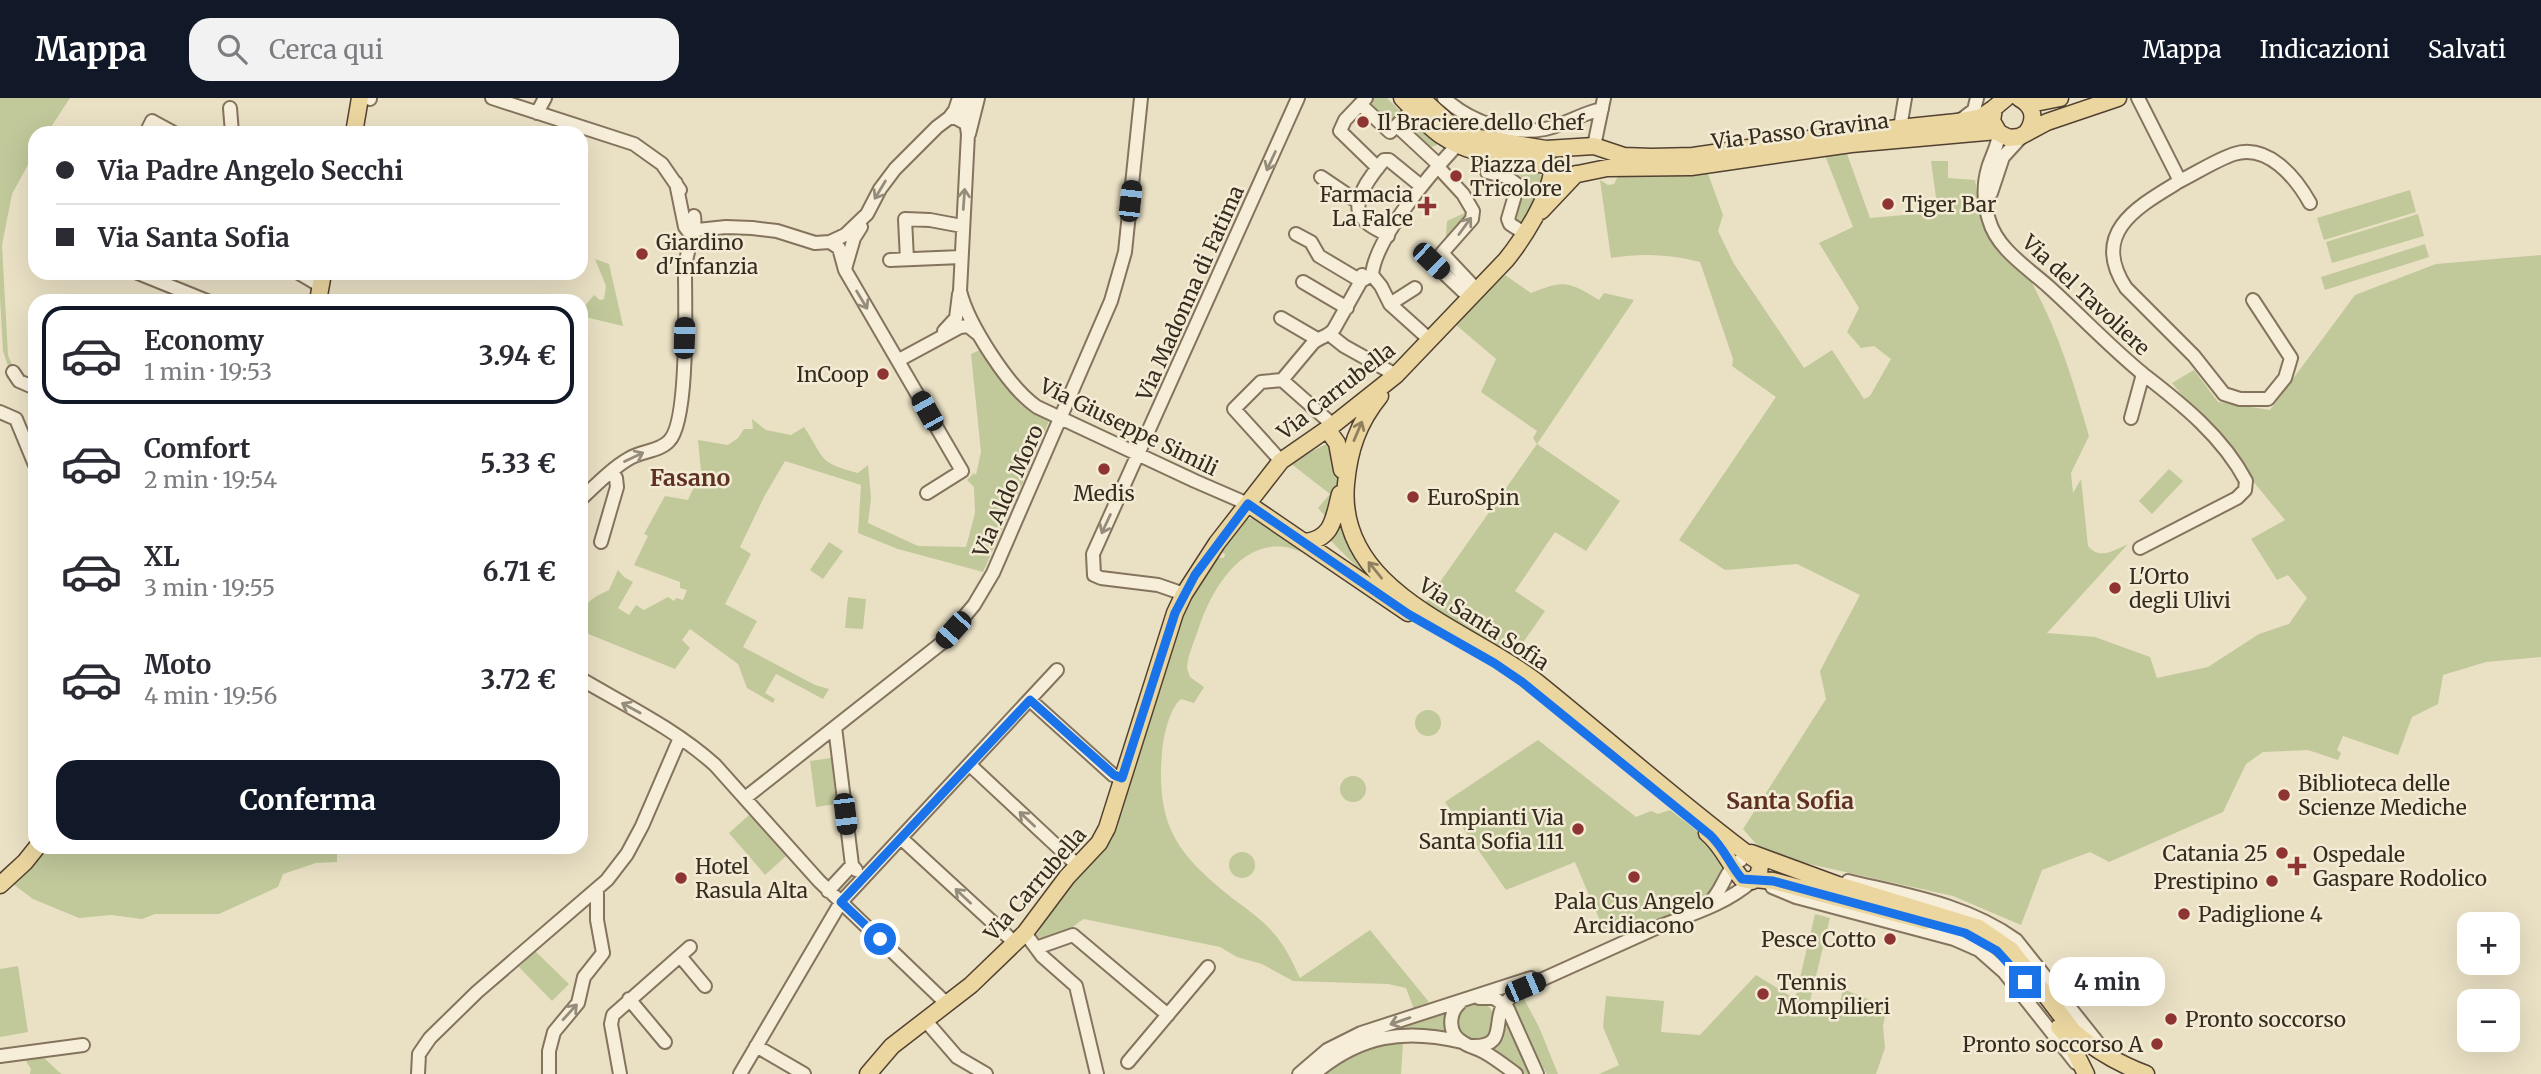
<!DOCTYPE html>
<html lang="it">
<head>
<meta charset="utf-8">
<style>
  body { margin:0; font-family:Merriweather,serif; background:#f2f2f3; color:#2b2b33; height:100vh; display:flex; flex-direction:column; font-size:26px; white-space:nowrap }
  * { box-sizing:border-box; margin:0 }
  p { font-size:23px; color:#7c7c81 }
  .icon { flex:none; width:38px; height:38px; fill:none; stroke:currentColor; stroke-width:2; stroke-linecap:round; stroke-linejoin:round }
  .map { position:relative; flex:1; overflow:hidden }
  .side { position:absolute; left:28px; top:196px; width:560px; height:560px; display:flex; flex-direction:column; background:#fff; border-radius:21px; box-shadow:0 7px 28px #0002 }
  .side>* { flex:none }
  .guide { position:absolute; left:28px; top:28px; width:560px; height:154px; border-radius:21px; box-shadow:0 7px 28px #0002; display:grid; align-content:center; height:154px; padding:0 28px; background:#fff }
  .tools { position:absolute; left:2457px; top:814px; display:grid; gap:14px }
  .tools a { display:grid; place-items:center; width:63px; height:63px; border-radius:14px; background:#fff; box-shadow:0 7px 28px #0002; font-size:35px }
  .end { position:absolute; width:32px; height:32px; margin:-16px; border:9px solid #1a73e8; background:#fff; box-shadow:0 0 0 4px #fff }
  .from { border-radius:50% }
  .bubble { position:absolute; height:49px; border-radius:21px; background:#fff; box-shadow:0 7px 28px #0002; font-size:23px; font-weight:700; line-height:49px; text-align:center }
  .car { position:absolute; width:21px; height:42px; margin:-21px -10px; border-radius:9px; box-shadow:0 0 5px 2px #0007; background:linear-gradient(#222 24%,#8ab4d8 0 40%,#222 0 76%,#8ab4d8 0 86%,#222 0) }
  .guide b { display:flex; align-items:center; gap:24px; height:66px; font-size:26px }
  .guide b+b { border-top:2px solid #e1e1e2 }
  .guide i { width:18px; height:18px; background:#2b2b33 }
  ul { padding:12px 0 0; list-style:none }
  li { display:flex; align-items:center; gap:21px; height:98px; margin:0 14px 10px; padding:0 14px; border:4px solid transparent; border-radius:21px }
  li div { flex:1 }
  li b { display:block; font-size:26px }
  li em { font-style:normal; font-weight:700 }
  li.on { border-color:#111827 }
  li>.icon { width:63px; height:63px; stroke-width:1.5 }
  .cta { display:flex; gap:14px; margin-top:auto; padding:14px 28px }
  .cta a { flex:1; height:80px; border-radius:21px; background:#111827; color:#fff; font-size:28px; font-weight:700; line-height:80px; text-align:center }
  header { display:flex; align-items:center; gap:42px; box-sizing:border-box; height:98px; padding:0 35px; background:#111827; color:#fff }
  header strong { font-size:33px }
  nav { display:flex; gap:38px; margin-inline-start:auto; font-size:24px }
  .search { width:490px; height:63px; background:#f2f2f3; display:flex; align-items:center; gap:18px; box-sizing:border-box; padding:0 24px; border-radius:21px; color:#7c7c81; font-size:26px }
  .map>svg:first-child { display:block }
  .green { fill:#c1c89a }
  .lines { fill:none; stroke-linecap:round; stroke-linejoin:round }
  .minor-casing { stroke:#84735d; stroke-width:16 }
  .major-casing { stroke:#524131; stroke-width:19 }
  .minor { stroke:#f6eed8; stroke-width:12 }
  .major { stroke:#ebd6a0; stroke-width:16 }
  .oneway { stroke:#968c7c }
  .oneway2 { stroke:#908060 }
  .route { stroke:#1a73e8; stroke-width:9 }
  .poi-dot { fill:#8e3432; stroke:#f3ebd4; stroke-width:2.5 }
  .labels { text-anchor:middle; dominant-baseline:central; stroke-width:5; stroke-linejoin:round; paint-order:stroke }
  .poi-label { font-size:21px; fill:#352b1f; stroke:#f3ebd4; text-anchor:start }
  .street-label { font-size:21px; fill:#352b1f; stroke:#f3ebd4 }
  .neighbourhood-label { font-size:23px; font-weight:bold; fill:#5f3122; stroke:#f3ebd4 }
</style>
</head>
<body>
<header>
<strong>Mappa</strong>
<div class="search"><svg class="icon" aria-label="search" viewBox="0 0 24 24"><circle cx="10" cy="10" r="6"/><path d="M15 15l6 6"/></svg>Cerca qui</div>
<nav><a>Mappa</a><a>Indicazioni</a><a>Salvati</a></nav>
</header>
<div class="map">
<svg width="2541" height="976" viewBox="0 0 2541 976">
  <rect width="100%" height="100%" fill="#eae1c5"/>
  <path class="green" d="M0,0H70L47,35H35V54L12,96L2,147L8,257L13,269L9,271L3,253L0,199Z
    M1372,0H1387L1403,16L1390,28L1368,8Z
    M1409,23L1437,45V47L1428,50L1403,27Z
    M1846,53L1870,120L1938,114L1931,63H1948V80L1975,82C1978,97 1978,115 1987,128C2000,150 2021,165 2033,187C2059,235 2074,286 2089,338L2071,375L2073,395L2081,381L2088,448C2100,462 2113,453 2128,446L2047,535L2095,539L2150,559L2157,580L2208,569L2259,536L2289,526L2307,500L2288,477L2277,482L2251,441L2285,422L2172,285L2194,272L2218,304L2270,312L2355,197L2436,166L2541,157V559L2486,564L2443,577L2438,606L2412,619L2398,657L2343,638L2337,652L2341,655L2338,662L2308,652L2263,654L2246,666L2223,714L2109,764L2090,754L2042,772L2021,827L1953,798L1765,756L1743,731L1826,601L1820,573L1860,497L1797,466L1725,472L1679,442L1776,299L1732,268L1733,261L1700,164C1670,156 1642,155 1611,160L1600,82L1608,87L1614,86L1618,78L1707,73L1723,117L1718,133L1734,166L1804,270L1832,252L1864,301L1870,298L1891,261L1874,248L1861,250L1847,234L1859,210L1819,145L1853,129L1824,55Z
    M1490,64L1537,71C1550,87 1529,110 1521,125L1517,126L1513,121L1524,92L1523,80L1517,76L1491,72Z
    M2410,92L2416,114L2324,142L2317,120Z
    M1467,114L1468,118L1454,138L1446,139L1447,123Z
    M2418,116L2424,138L2332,165L2326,144Z
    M2425,146L2429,159L2325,192L2321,179Z
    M595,161L609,166L623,228L581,218V209H584L594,197L600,202L604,201L606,188Z
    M1505,177L1531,195C1564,182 1568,183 1599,202L1604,195L1634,202L1537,346L1620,403L1586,453L1555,434L1515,493L1545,513L1518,552L1512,547L1499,549L1436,512L1426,504L1537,346L1533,340L1537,333L1481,294L1496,261L1455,226Z
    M980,252L1022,308L1049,323L1018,396L1013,398L1006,416L1007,420L983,474L898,451L858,435L861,387L785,363L764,399L740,449L751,456L725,506L757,523L743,549L815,587L829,591L823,601L776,576L765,595L775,601L773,605L747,590L738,566L690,531L682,542L690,550L675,571L581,533C581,506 586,503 609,492L618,472L624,479L633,484L618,510L629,517L636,507L644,512L668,499L674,503L676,500L683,502L687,492L680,490V484L634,467L648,438L644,436L665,398L688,402L701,373L698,342L728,347L738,340L744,331H753L752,321L766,332L791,337L804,329C826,362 817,364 858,375L868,367L871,400L868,425L918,448L966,449L975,415L974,389L967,382L974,375L976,377L981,354L971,256Z
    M1332,343C1344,381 1339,398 1320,431L1326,419L1318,410L1330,396L1290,365Z
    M2169,371L2183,383L2152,416L2139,403Z
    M1340,419L1380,486L1353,472L1355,467L1328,440Z
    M1252,420L1259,421L1310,457C1304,455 1297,452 1290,450C1242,439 1212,491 1199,529C1195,542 1188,556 1187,570L1190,579L1204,589L1194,605L1181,601C1169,611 1163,640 1162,655C1156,728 1177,756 1232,800C1247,811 1264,823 1276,838C1286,850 1293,865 1300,880L1370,832L1429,904L1414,911L1406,890L1388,886L1293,883L1262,866L1237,859L1220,849L1084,821C1067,831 1057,848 1036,838L1066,787L1112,742L1170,544L1195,490L1215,459L1224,460L1225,456L1219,453L1244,422Z
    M829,444L843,453L823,481L810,472Z
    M848,499L866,501L863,531L845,530Z
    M1415 625a13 13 0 1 1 26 0a13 13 0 1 1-26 0Z
    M1538,642L1636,719L1651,713L1658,716L1670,712C1690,728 1720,745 1722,774L1705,803L1626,837L1617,832L1606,837L1575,764L1506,792L1445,704Z
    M831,660L836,706L816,709L810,663Z
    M1340 691a13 13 0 1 1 26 0a13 13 0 1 1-26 0Z
    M749,717L786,758L765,777L729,735Z
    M44,749H337V764L316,765L283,776L278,789L219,816H155L142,821L111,817L79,820L33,801L13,786Z
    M1229 767a13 13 0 1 1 26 0a13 13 0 1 1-26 0Z
    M1815,816L1830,820L1810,903L1839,909L1843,891L1887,909L1883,928L1885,950L1876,976H1599L1619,967L1603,929L1606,898L1664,903L1661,934L1700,937L1756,877L1795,901Z
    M535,853L569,886L552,903L519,869Z
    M18,868L28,934L0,939V871Z
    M1523,899L1539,929L1558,976H1547L1534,954L1514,906L1516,902Z
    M1457 923a19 19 0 1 1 38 0a19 19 0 1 1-38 0Z
    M1448,912L1450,937L1362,939Z
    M1504,917L1529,976H1523L1488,951Z
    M1403,945L1401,976H1324C1349,958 1373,947 1403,945Z
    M36,956C47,959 52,970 62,976H30L31,971L26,963Z"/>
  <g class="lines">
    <defs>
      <path id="minor" d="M368,0L370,1
        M492,0L634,46L662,66L680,92
        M969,0C964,14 966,23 968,36L960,193C968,226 1009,290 1037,309L1195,383L1248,406
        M1366,0L1345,22L1340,33L1378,70
        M1444,0C1470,24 1510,38 1545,31C1565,27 1582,15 1602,11
        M2138,0L2180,83C2139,108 2089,134 2126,190L2194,258L2224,296L2240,301H2268L2285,280L2291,260L2253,202
        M1360,6L1390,34L1413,11
        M230,10L232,35
        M537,15L545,0
        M949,20L955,12L959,0
        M1962,21L1974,12L1977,0
        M1397,28L1439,67
        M1900,30L1905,0
        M146,35L152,23L174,35
        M1999,35C1998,48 1992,57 1988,70C1983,87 1984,106 1989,122C1997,151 2028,170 2049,189C2081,218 2110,249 2143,276C2182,306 2223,339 2246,383L2245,392L2237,400L2140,450
        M969,36L978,0
        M1594,48L1604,0
        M1488,55L1487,74L1507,79L1518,87L1508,121L1510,126L1524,135
        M1438,69L1463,96L1473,113L1472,121L1442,155L1477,192
        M1321,79L1358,104
        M2180,83C2198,74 2216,62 2234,56C2268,45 2296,80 2310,105
        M676,85L685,129L688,133L726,129L752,130L777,133L815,145L830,144L845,137L867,116L880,91L895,71L937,29L949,20H956L965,25
        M1991,95L2003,59L2024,36
        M1296,136L1311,144L1319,158L1361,183L1362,177
        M1388,138C1381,133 1370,129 1364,122C1347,106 1373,75 1384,62H1389L1421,88
        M830,144L839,150L845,172L962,373L927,395
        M907,161L905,121L930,122L962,128
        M890,162L961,159
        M1431,163L1470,200
        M845,171L854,140L861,129
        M138,175L207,203
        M299,175L321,188
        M1372,177L1381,188L1390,206L1430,242
        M1303,184L1347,210
        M1390,206L1415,190
        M1281,220L1317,241
        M944,233L956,220L959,196
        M1329,236L1344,248L1396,277
        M899,262L960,229L968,228L978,236
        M13,274L19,283L35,290
        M1282,282L1333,327
        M0,314L16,321L35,367
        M2131,320L2143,276
        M1281,363L1234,311L1261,284L1282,282L1313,245C1319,239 1328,239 1334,231L1361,183L1372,177C1375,140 1432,74 1458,46
        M581,401C596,387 612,370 630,360C642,353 660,353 669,343C689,324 685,205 685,175C684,154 697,138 694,118
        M601,444L617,389L616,380L612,374
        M1184,496L1158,487L1101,480L1094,477L1093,456L1298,0
        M581,581C627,608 675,631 715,667L819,783L947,906
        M1030,602L1113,677L1122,680
        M835,629L852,767
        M970,667L1077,767
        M745,700L943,544L974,507L993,475L1111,203L1125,154L1141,0
        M902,741L1014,844
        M1848,783C1906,797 1966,806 2016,842L2102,950
        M1772,789L1796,799L1954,841L1979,852L2004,874L2076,965
        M828,793L852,767L856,772
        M1709,805C1723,793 1725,771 1741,762
        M1025,835L1042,858L1076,888L1097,976
        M1036,850L1073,837L1168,917
        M680,858L705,888
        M1479,900H1494L1507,909L1537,976
        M629,901L665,944
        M1461,904C1448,915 1447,936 1464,945C1470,949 1477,950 1484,954C1495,960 1505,968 1516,976
        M925,922L957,959L986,976
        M756,948L804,976
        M1472,948C1507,949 1493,924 1503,908C1512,894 1529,887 1543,881C1581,864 1618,847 1656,830C1688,817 1725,807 1752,783
        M0,958L83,947
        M1128,964L1208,869
        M418,976L419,956L430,940L477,894L607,782L627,756L642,728L680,640
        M549,976V953L554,934L578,905L584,879L603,855L597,822V791
        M620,976L611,926L613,917L690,849
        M740,976L841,804L1057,572
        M1299,976L1327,952L1361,935L1531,880
        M1314,976C1360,937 1404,930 1462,944"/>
      <path id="major" d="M1402,0C1415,13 1427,28 1442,38C1472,59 1514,59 1548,68
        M1421,0L1453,29L1479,40L1546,51L1594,48L1624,58L1652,59L1693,58L1850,35L1957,24L1981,19L1994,10
        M2006,0L1994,10L1992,23L1999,35L2009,40L2019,39L2047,24L2118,0
        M2019,0C2034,8 2036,21 2027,34
        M2025,3L2035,5L2060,0
        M354,35L360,0
        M1546,51V62L1550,71L1559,77L1568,78L1607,70L1691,69L1851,46L1997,33
        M1541,113L1576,76
        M318,203L323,175
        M1380,298C1358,325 1349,352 1346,386C1336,495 1470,531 1538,585C1610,643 1679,705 1753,760
        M1327,331L1337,345L1342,372
        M1248,406L1408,515
        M1304,444C1333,442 1334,419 1340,396
        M1707,735C1723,748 1729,767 1742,781L1752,783L1759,776L1760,766L1755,761
        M1751,755L1838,787L1979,830L2011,852L2073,933C2095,952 2119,966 2146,976
        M1755,781L1773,783L1925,823
        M0,787L25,764L37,749
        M2059,929L2067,938L2086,976
        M868,976L892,948L971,887L1025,835L1067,779L1099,745L1107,730L1175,515L1184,496L1217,445L1281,363L1333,327L1396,277L1506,162C1523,141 1550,99 1552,72"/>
    </defs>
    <use href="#minor" class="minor-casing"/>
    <use href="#major" class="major-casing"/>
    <use href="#minor" class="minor"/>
    <use href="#major" class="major"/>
  </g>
  <defs><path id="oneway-shaft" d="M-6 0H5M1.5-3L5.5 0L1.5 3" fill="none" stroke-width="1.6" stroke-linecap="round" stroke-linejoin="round" transform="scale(1.75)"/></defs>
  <g class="oneway">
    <use href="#oneway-shaft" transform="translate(1271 63) rotate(115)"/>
    <use href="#oneway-shaft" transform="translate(880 92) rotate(121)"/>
    <use href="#oneway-shaft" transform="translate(964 101) rotate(-86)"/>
    <use href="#oneway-shaft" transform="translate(1465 128) rotate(-54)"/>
    <use href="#oneway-shaft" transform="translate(862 202) rotate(59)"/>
    <use href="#oneway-shaft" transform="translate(634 359) rotate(-25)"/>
    <use href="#oneway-shaft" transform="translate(1106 426) rotate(115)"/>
    <use href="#oneway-shaft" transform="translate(631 610) rotate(-151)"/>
    <use href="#oneway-shaft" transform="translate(1027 721) rotate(-137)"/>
    <use href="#oneway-shaft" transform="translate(963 798) rotate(-137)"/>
    <use href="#oneway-shaft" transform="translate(570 914) rotate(-48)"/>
    <use href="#oneway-shaft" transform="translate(1400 923) rotate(161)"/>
  </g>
  <g class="oneway2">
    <use href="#oneway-shaft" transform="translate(1358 333) rotate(-67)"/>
    <use href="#oneway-shaft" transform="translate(1375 472) rotate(-129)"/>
  </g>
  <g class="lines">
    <path class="route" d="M880,841L841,804L1030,602L1114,677L1122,680L1175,515L1195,477L1248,406L1408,516L1494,565L1522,584L1710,737C1724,750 1730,767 1742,781L1773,783L1965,835L1997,853L2025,884"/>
  </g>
  <g class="poi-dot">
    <circle cx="1363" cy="24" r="7"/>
    <circle cx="1456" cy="78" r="7"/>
    <circle cx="1888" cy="106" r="7"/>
    <path d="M1423.5 97.5h7v7h7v7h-7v7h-7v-7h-7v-7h7z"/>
    <circle cx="642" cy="156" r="7"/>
    <circle cx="883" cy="276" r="7"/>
    <circle cx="1104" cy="371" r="7"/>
    <circle cx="1413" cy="399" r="7"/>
    <circle cx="2115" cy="490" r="7"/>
    <circle cx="2284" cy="697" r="7"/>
    <circle cx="1578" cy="731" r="7"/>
    <circle cx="2282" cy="755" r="7"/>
    <path d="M2293.5 757.5h7v7h7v7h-7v7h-7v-7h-7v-7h7z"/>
    <circle cx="1634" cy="779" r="7"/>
    <circle cx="681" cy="780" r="7"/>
    <circle cx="2272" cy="783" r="7"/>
    <circle cx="2184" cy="816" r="7"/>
    <circle cx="1890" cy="841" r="7"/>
    <circle cx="1763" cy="896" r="7"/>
    <circle cx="2171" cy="921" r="7"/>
    <circle cx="2157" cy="946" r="7"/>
  </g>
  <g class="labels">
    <g class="poi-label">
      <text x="1377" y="24">Il Braciere dello Chef</text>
      <text x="1470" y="66">Piazza del<tspan x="1470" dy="24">Tricolore</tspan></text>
      <text x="1413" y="96" text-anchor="end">Farmacia<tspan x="1413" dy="24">La Falce</tspan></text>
      <text x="1902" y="106">Tiger Bar</text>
      <text x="656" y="144">Giardino<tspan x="656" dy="24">d'Infanzia</tspan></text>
      <text x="869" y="276" text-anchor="end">InCoop</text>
      <text x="1104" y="395" text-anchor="middle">Medis</text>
      <text x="1427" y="399">EuroSpin</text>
      <text x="2129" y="478">L'Orto<tspan x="2129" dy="24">degli Ulivi</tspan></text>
      <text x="2298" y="685">Biblioteca delle<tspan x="2298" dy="24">Scienze Mediche</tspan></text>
      <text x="1564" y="719" text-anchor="end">Impianti Via<tspan x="1564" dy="24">Santa Sofia 111</tspan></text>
      <text x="2268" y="755" text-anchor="end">Catania 25</text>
      <text x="2313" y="756">Ospedale<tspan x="2313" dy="24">Gaspare Rodolico</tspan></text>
      <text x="695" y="768">Hotel<tspan x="695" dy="24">Rasula Alta</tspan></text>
      <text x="2258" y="783" text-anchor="end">Prestipino</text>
      <text x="1634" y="803" text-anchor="middle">Pala Cus Angelo<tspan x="1634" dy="24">Arcidiacono</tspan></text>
      <text x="2198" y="816">Padiglione 4</text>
      <text x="1876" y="841" text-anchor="end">Pesce Cotto</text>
      <text x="1777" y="884">Tennis<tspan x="1777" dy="24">Mompilieri</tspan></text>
      <text x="2185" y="921">Pronto soccorso</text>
      <text x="2143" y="946" text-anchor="end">Pronto soccorso A</text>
    </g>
    <g class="street-label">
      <text transform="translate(1800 33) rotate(-7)">Via Passo Gravina</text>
      <text transform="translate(1190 195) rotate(-66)">Via Madonna di Fatima</text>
      <text transform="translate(2086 197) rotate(43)">Via del Tavoliere</text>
      <text transform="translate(1336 293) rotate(-38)">Via Carrubella</text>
      <text transform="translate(1129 329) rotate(26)">Via Giuseppe Simili</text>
      <text transform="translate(1008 393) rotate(-66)">Via Aldo Moro</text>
      <text transform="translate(1484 526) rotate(33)">Via Santa Sofia</text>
      <text transform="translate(1035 786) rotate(-49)">Via Carrubella</text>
    </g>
    <g class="neighbourhood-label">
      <text x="690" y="379">Fasano</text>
      <text x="1790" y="702">Santa Sofia</text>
    </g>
  </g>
</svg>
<div class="tools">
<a>+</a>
<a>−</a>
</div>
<i class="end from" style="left:880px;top:841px"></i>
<i class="end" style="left:2025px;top:884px"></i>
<div class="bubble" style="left:2049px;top:859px;width:116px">4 min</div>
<i class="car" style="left:1130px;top:103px;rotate:6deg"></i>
<i class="car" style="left:1431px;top:163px;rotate:134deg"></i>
<i class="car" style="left:684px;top:240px;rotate:2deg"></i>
<i class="car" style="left:927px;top:313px;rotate:331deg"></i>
<i class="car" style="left:953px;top:532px;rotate:222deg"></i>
<i class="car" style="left:845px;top:716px;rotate:173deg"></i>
<i class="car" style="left:1525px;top:889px;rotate:67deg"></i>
<div class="guide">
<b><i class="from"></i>Via Padre Angelo Secchi</b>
<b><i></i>Via Santa Sofia</b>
</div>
<section class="side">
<ul>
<li class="on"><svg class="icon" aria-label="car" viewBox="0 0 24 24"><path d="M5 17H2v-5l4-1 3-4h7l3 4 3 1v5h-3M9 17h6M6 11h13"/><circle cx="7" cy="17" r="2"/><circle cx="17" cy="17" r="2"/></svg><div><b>Economy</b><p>1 min · 19:53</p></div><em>3.94 €</em></li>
<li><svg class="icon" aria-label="car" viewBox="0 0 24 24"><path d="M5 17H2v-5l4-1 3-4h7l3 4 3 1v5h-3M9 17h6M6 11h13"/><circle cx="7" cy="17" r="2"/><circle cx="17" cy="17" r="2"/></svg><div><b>Comfort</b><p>2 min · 19:54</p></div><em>5.33 €</em></li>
<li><svg class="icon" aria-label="car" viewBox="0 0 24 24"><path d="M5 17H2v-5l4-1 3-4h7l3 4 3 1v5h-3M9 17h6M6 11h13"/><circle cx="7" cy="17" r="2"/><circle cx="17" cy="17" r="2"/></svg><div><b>XL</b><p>3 min · 19:55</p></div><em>6.71 €</em></li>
<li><svg class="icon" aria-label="car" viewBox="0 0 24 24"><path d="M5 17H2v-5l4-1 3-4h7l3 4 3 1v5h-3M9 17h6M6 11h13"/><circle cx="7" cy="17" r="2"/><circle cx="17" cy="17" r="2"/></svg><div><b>Moto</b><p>4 min · 19:56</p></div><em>3.72 €</em></li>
</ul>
<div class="cta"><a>Conferma</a></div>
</section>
</div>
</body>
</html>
